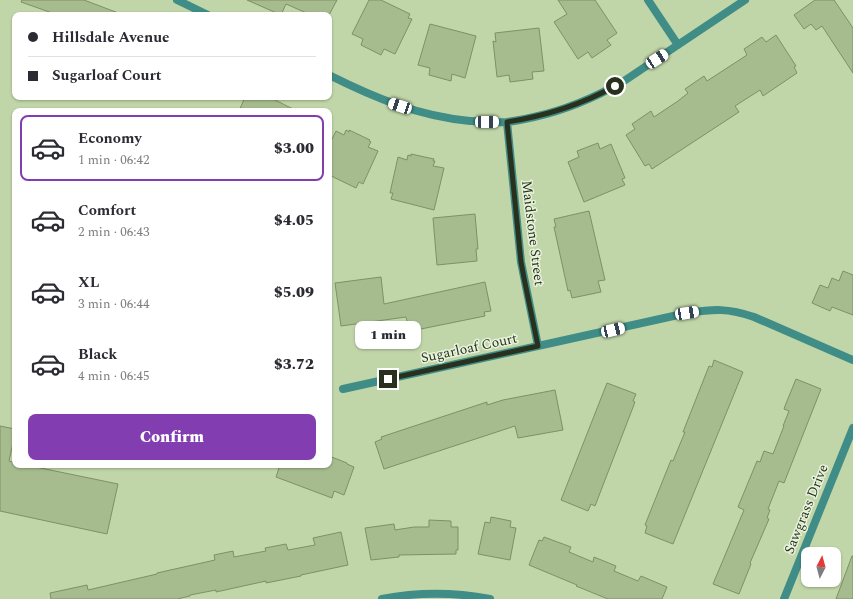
<!DOCTYPE html>
<html lang="en">
<head>
<meta charset="utf-8">
<style>
  body { margin:0; font-family:Spectral,serif; background:#f7f7f7; color:#2b2b33; height:100vh; display:flex; flex-direction:column; font-size:15px; white-space:nowrap }
  * { box-sizing:border-box; margin:0 }
  p { font-size:13px; color:#7c7c81 }
  .icon { flex:none; width:22px; height:22px; fill:none; stroke:currentColor; stroke-width:2; stroke-linecap:round; stroke-linejoin:round }
  .map { position:relative; flex:1; overflow:hidden }
  .panel { position:absolute; left:12px; top:108px; width:320px; height:360px; display:flex; flex-direction:column; background:#fff; border-radius:8px; box-shadow:0 1px 3px #0004 }
  .panel>* { flex:none }
  .top-card { position:absolute; left:12px; top:12px; width:320px; height:88px; border-radius:8px; box-shadow:0 1px 3px #0004; display:grid; align-content:center; height:88px; padding:0 16px; background:#fff }
  .needle { width:26px; rotate:6deg }
  .tools { position:absolute; left:801px; top:547px; display:grid; gap:8px }
  .tools a { display:grid; place-items:center; width:40px; height:40px; border-radius:8px; background:#fff; box-shadow:0 1px 3px #0004; font-size:20px }
  .end { position:absolute; width:18px; height:18px; margin:-9px; border:5px solid #28301e; background:#fff; box-shadow:0 0 0 2px #fff }
  .from { border-radius:50% }
  .bubble { position:absolute; height:28px; border-radius:8px; background:#fff; box-shadow:0 1px 3px #0004; font-size:13px; font-weight:800; line-height:28px; text-align:center }
  .car { position:absolute; width:12px; height:24px; margin:-12px -6px; border-radius:5px; box-shadow:0 0 3px 1px #0007; background:linear-gradient(#fff 24%,#345 0 40%,#fff 0 76%,#345 0 86%,#fff 0) }
  .top-card b { display:flex; align-items:center; gap:14px; height:38px; font-size:15px }
  .top-card b+b { border-top:1px solid #e1e1e2 }
  .top-card i { width:10px; height:10px; background:#2b2b33 }
  ul { padding:7px 0 0; list-style:none }
  li { display:flex; align-items:center; gap:12px; height:66px; margin:0 8px 6px; padding:0 8px; border:2px solid transparent; border-radius:8px }
  li div { flex:1 }
  li b { display:block; font-size:15px }
  li em { font-style:normal; font-weight:800 }
  li.active { border-color:#823db0 }
  li>.icon { width:36px; height:36px; stroke-width:1.5 }
  .action { display:flex; gap:8px; margin-top:auto; padding:8px 16px }
  .action a { flex:1; height:46px; border-radius:8px; background:#823db0; color:#fff; font-size:16px; font-weight:800; line-height:46px; text-align:center }
  .map>svg:first-child { display:block }
  .building { fill:#a6bc8e; stroke:#7c9165 }
  .lines { fill:none; stroke-linecap:round; stroke-linejoin:round }
  .street { stroke:#408d87; stroke-width:8 }
  .route { stroke:#28301e; stroke-width:5 }
  .labels { text-anchor:middle; dominant-baseline:central; stroke-width:3; stroke-linejoin:round; paint-order:stroke }
  .street-label { font-size:14px; fill:#28301e; stroke:#e7f3db }
</style>
</head>
<body>
<div class="map">
<svg width="853" height="599" viewBox="0 0 853 599">
  <rect width="100%" height="100%" fill="#c0d6a8"/>
  <path class="building" d="M22,0H84L121,14L120,15H58L21,2Z
    M247,0H337L329,15H311L286,4L281,15Z
    M369,0H381L410,14L408,18L412,19L395,54L384,49L381,55L361,45L363,39L352,34Z
    M558,0H595L617,33L607,40L611,45L592,58L588,52L578,59L554,22L567,14Z
    M815,0H834L853,28V73L822,26L816,30L811,24L804,29L794,15Z
    M430,24L476,36L465,78L452,74L451,81L429,75L430,68L418,65Z
    M539,28L544,71L532,72L533,79L510,82L509,75L497,77L493,41L496,42L495,33Z
    M776,35L796,66L794,67L797,73L763,96L760,90L735,106L739,112L652,169L649,164L645,166L626,135L635,129L632,124L651,111L654,117L678,101L688,93L685,89L704,76L707,81L747,55L744,49L762,37L766,42Z
    M245,97H269L297,111H239Z
    M346,130L349,132V130L370,140L369,141L371,142L368,147L378,151L363,184L359,182L356,188L329,175V145L336,131L344,135Z
    M598,143L600,149L611,144L625,178L622,179L625,185L584,202L568,162L579,157L577,151Z
    M411,154L434,159L433,161H435L433,166L444,168L434,210L391,199L393,193H390L398,157L407,160L408,155L411,156Z
    M589,211L605,280L598,281L601,292L572,298L570,290L568,291L554,227H556L554,219Z
    M475,214L478,249H476L477,261L437,265L433,218Z
    M843,271L853,275V315L832,307L830,311L812,303L820,285L828,288L832,278L839,281Z
    M381,277L384,304L485,282L491,311L484,312L485,316L416,330V327L409,329L406,317L341,326L335,283Z
    M714,360L743,372L673,544L645,533L647,526L645,525L671,460L673,461L685,432H683L709,366L712,367Z
    M796,379L821,389L784,483L779,481L768,509L770,510L767,518L769,519L750,563L751,564L739,594L713,584L744,510L738,507L757,461L760,462L764,451L773,454L784,426H783L789,411L784,409L785,406Z
    M607,383L636,394L633,401L635,402L595,506L591,504L588,511L561,500Z
    M555,390L563,430L518,438L515,426L384,469L375,442L382,439L381,437L487,402V405L503,400Z
    M0,426L15,429V434L9,461L15,463V465H26L118,484L107,534L0,511Z
    M329,456L347,463V464L354,467L344,495L334,491L332,498L276,477L280,465H329Z
    M491,517L511,521L510,527L516,528L510,560L478,554L485,522L490,523Z
    M429,520L451,521V527H458V550H456V554L399,555V557L371,560L365,528L394,524L395,530L414,527H429Z
    M341,532L348,565L301,575V576L266,583V581L216,592V590L190,595V596L177,599H51L50,593L87,585L88,590L157,574V573L215,560L214,555L233,551L234,557L266,551L265,548L286,544L288,550L315,545L313,538Z
    M544,537L571,547L569,552L593,562L594,557L616,566L614,571L638,581L641,576L667,587L662,599H608L576,586L577,585L529,565L539,540L542,541Z
    M852,556H853V599H836Z"/>
  <g class="lines">
    <path class="street" d="M177,0L208,15
      M648,0L678,45
      M329,75C375,98 418,116 470,121C483,122 495,123 507,122C516,121 525,119 534,117C566,110 596,97 624,81L745,0
      M507,122L521,262L538,346
      M343,389L687,313C714,309 728,308 754,317L853,360
      M382,599C417,592 454,592 490,599
      M784,599L853,428"/>
  </g>
  <g class="lines">
    <path class="route" d="M388,379L538,346L524,278L521,262L507,122C545,116 581,105 615,86"/>
  </g>
  <g class="labels">
    <g class="street-label">
      <text transform="translate(533 233) rotate(83)">Maidstone Street</text>
      <text transform="translate(469 348) rotate(-12)">Sugarloaf Court</text>
      <text transform="translate(806 509) rotate(-68)">Sawgrass Drive</text>
    </g>
  </g>
</svg>
<div class="tools">
<a><svg class="needle" viewBox="-14 -14 28 28"><path d="M0-13l5 13h-10z" fill="#e53935"/><path d="M0 13l5-13h-10z" fill="#7c7c81"/></svg></a>
</div>
<i class="end from" style="left:615px;top:86px"></i>
<i class="end" style="left:388px;top:379px"></i>
<div class="bubble" style="left:355px;top:321px;width:66px">1 min</div>
<i class="car" style="left:657px;top:59px;rotate:57deg"></i>
<i class="car" style="left:400px;top:106px;rotate:288deg"></i>
<i class="car" style="left:487px;top:122px;rotate:90deg"></i>
<i class="car" style="left:687px;top:313px;rotate:81deg"></i>
<i class="car" style="left:613px;top:330px;rotate:77deg"></i>
<div class="top-card">
<b><i class="from"></i>Hillsdale Avenue</b>
<b><i></i>Sugarloaf Court</b>
</div>
<section class="panel">
<ul>
<li class="active"><svg class="icon" aria-label="car" viewBox="0 0 24 24"><path d="M5 17H2v-5l4-1 3-4h7l3 4 3 1v5h-3M9 17h6M6 11h13"/><circle cx="7" cy="17" r="2"/><circle cx="17" cy="17" r="2"/></svg><div><b>Economy</b><p>1 min · 06:42</p></div><em>$3.00</em></li>
<li><svg class="icon" aria-label="car" viewBox="0 0 24 24"><path d="M5 17H2v-5l4-1 3-4h7l3 4 3 1v5h-3M9 17h6M6 11h13"/><circle cx="7" cy="17" r="2"/><circle cx="17" cy="17" r="2"/></svg><div><b>Comfort</b><p>2 min · 06:43</p></div><em>$4.05</em></li>
<li><svg class="icon" aria-label="car" viewBox="0 0 24 24"><path d="M5 17H2v-5l4-1 3-4h7l3 4 3 1v5h-3M9 17h6M6 11h13"/><circle cx="7" cy="17" r="2"/><circle cx="17" cy="17" r="2"/></svg><div><b>XL</b><p>3 min · 06:44</p></div><em>$5.09</em></li>
<li><svg class="icon" aria-label="car" viewBox="0 0 24 24"><path d="M5 17H2v-5l4-1 3-4h7l3 4 3 1v5h-3M9 17h6M6 11h13"/><circle cx="7" cy="17" r="2"/><circle cx="17" cy="17" r="2"/></svg><div><b>Black</b><p>4 min · 06:45</p></div><em>$3.72</em></li>
</ul>
<div class="action"><a>Confirm</a></div>
</section>
</div>
</body>
</html>
